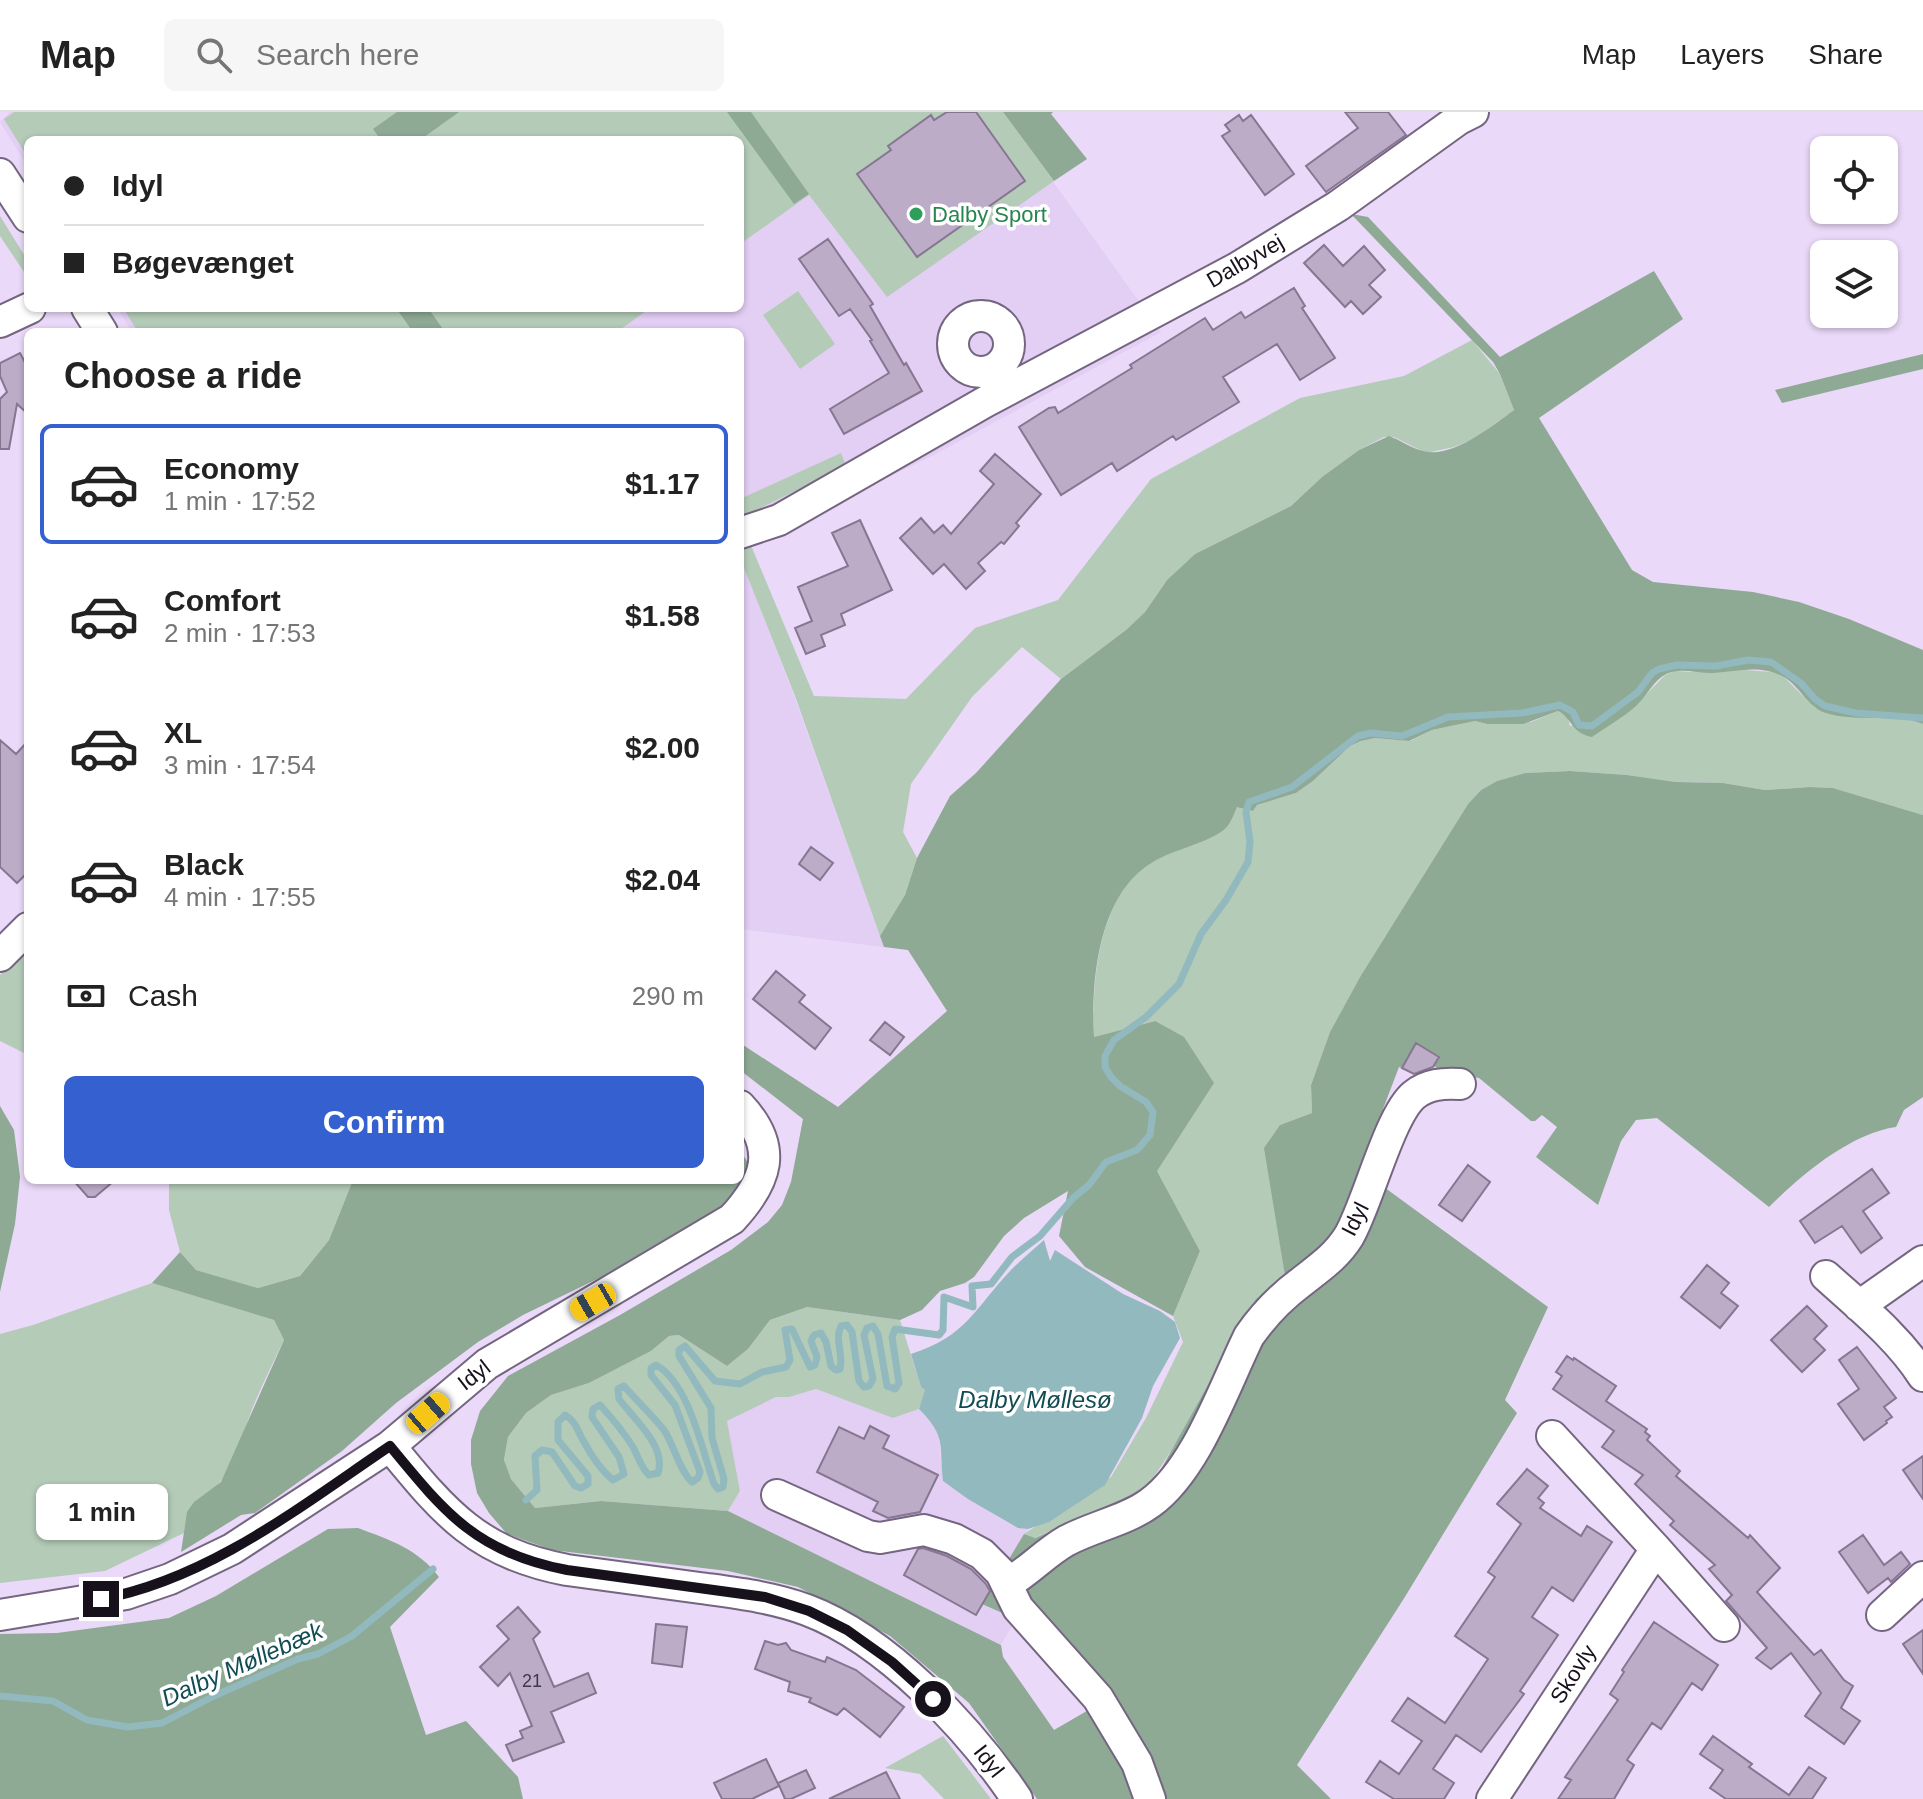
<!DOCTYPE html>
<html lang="en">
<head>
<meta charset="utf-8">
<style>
  body { margin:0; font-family:Helvetica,sans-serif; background:#f6f6f6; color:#222; height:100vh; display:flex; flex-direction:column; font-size:30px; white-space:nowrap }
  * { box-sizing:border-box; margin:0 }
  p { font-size:26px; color:#767676 }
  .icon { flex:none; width:44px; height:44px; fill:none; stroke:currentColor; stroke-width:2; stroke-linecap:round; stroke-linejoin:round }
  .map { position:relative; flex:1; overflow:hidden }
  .sheet { position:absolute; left:24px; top:216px; width:720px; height:856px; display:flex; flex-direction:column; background:#fff; border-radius:12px; box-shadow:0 2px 6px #0004 }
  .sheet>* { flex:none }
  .banner { position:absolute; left:24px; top:24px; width:720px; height:176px; border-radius:12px; box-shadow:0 2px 6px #0004; display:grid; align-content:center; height:176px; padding:0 40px; background:#fff }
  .buttons { position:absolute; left:1810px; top:24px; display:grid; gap:16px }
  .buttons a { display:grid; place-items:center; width:88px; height:88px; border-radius:12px; background:#fff; box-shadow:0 2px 6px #0004; font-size:40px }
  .end { position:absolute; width:36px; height:36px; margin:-18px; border:10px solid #17111c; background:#fff; box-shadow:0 0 0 4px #fff }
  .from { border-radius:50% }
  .bubble { position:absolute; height:56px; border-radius:12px; background:#fff; box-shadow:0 2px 6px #0004; font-size:26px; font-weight:800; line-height:56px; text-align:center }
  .car { position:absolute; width:24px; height:48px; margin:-24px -12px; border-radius:10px; box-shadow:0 0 6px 2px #0007; background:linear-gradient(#f5c518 24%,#345 0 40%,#f5c518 0 76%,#345 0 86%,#f5c518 0) }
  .banner b { display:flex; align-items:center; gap:28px; height:76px; font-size:30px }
  .banner b+b { border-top:2px solid #e0e0e0 }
  .banner i { width:20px; height:20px; background:#222 }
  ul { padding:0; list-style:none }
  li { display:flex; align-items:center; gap:24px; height:120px; margin:0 16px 12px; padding:0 24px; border:4px solid transparent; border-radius:12px }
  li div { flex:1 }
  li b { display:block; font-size:30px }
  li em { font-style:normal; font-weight:800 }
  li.active { border-color:#3560d0 }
  li>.icon { width:72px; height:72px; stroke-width:1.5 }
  h2 { padding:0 40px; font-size:36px; line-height:96px }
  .pay { display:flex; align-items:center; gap:20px; height:88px; padding:0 40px; font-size:30px }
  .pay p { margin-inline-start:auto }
  .cta { display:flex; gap:16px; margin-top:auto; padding:16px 40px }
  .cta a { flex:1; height:92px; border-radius:12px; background:#3560d0; color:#fff; font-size:32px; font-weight:800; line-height:92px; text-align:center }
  header { display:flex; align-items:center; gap:48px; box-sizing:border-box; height:112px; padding:0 40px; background:#fff; border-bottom:2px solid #e0e0e0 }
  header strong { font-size:38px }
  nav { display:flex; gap:44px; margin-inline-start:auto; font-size:28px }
  .search { width:560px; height:72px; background:#f6f6f6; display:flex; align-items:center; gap:20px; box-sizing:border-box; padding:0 28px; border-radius:12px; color:#767676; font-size:30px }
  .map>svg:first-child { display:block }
  .built { fill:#e3cef4 }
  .green { fill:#b4cbb8 }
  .forest { fill:#8ea994 }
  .water { fill:#91b9be }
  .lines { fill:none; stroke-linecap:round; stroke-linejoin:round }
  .stream { stroke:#91b9be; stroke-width:7 }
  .building { fill:#bdacc8; stroke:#877691; stroke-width:2 }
  .minor-casing { stroke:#746580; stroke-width:34 }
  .minor { stroke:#fff; stroke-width:30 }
  .route { stroke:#17111c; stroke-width:10 }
  .leisure-dot { fill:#2e9e5b; stroke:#fff; stroke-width:3 }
  .labels { text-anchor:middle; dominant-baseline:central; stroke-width:7; stroke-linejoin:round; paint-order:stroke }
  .number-label { font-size:18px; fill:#403847 }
  .leisure-label { font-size:22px; fill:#27864d; stroke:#fff; text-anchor:start }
  .street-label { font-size:22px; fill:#17111c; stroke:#fff }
  .water-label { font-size:24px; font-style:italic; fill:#124c53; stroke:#fff }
</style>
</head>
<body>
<header>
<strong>Map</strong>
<div class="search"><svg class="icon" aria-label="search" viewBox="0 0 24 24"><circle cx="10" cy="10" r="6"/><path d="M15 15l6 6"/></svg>Search here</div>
<nav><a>Map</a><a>Layers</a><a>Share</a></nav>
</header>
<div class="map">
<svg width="1923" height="1687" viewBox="0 0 1923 1687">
  <rect width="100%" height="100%" fill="#ead9f8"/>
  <path class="built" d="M10,0H1003L1161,220L930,345L740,436V220H132L117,196H740V28H28V55L0,10Z
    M740,446L794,584L884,835L740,817Z
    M816,1277L893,1306L919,1297L938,1318L943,1369L1003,1408L1018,1416L1028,1417L983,1491L1016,1507L1001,1533L728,1399L740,1379L727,1309L776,1285H789Z"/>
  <path class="green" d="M14,0H1003L1054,69L887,185L809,83L740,132V28H28V46L4,7Z
    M0,104L28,149V166L0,124Z
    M798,179L835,232L800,257L763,203Z
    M123,196H650L617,220H138Z
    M1472,228L1500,262L1514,298L1476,326L1454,335L1426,341L1394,325H1384L1359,338L1322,365L1291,394L1195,442L1167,468L1145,500L1126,518L1061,567L1022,535L972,585L911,672L903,720L917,746L905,783L880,824L795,584L740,446V436L750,431L814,584L906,587L975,516L1058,488L1151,367L1300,286L1404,264Z
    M841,341L846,354L740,406V387Z
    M1732,557L1772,560L1782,563L1815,596L1914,609L1923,612V703L1833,676L1810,675L1765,678L1723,671L1676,670L1627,663L1570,659L1525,661L1497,669L1481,678L1468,692L1360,865L1330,920L1311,973L1312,1001L1280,1013L1277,1111L1285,1164L1150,1371L1137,1382L1034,1426L1024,1422L1111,1365L1146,1306L1183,1230L1173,1204L1200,1139L1157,1059L1155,909L1094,925C1092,869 1098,783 1152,750C1172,738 1212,730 1226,716C1231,711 1234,702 1237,694L1253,699L1257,693L1296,681L1313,669L1350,634L1361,629L1375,626L1410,629L1432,618L1475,609L1487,612L1531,610L1558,599L1568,606L1570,614L1636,593L1665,563L1675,559L1712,561Z
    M28,835V943L0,929V863Z
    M169,1068H353L329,1128L300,1164L258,1176L196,1158L180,1140L169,1098Z
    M152,1171L274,1208L284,1228C274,1248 264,1269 255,1290C244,1315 239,1347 221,1369C200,1395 190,1378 184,1421L105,1459L0,1471V1222L33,1213Z
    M807,1195L900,1208L921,1275L926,1278L919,1297L893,1306L816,1277L789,1285H776L727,1309L740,1379L728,1399L601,1389L535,1396L511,1367L504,1349L508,1325L526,1301L551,1283L589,1271L651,1239L669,1224L679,1223L727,1254L748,1237L770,1208Z
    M943,1624L991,1687H944L920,1662L885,1656Z"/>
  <path class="forest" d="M397,0H459L420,28H381L373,17Z
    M727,0H751L809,82L794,92Z
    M1003,0H1053L1051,2L1087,47L1054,69Z
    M1351,102L1368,105L1500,245L1654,159L1683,207L1539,306L1632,458L1653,470L1753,480L1799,490L1849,507L1923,538V612C1892,600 1858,611 1826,601C1806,595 1799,571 1780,563C1760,553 1735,559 1714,561C1697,562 1682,555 1666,562C1653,569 1647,584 1637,593C1624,605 1606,615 1592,625C1571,621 1573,607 1558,599L1523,612H1487L1475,609L1432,618L1409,629L1375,626L1361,629L1350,634L1313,669L1296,681L1257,693L1253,699L1237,695C1234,702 1231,711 1226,716C1212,730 1172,738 1153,750C1098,782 1091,869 1094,925L1155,909L1184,925L1214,971L1157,1059L1200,1139L1173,1204L1085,1155L1059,1124L1068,1079L1024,1106L1004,1124L974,1165L965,1171L940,1179L922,1198L900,1208L807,1195L770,1208L748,1237L727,1254L679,1223L669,1224L651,1239L589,1271L551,1283L526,1301L508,1325L504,1348L511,1367L535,1396L601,1389L728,1399L1001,1533L1003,1545L1054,1618L1092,1596L1016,1507L982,1492L1024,1422L1035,1426L1137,1382L1160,1359L1256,1187L1285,1164L1264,1036L1280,1013L1312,1001L1311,973L1330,920L1360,865L1468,692L1481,678L1497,669L1525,661L1570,659L1627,663L1676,670L1723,671L1765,678L1810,675L1833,676L1923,703V985L1904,998L1896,1015C1851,1021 1801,1063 1769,1095L1657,1006L1636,1008L1621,1029L1598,1093L1536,1045L1557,1015L1542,1003L1535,1009H1531L1479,966L1445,961L1434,954L1439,944L1416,932L1402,956L1399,955L1383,997L1386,1003L1362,1059L1548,1195L1505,1288L1517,1301L1403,1488L1297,1653L1331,1687H1037L969,1591L890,1524L798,1475L728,1459L552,1438L507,1422L489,1401L477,1381L471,1352V1328L480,1299L508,1264L620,1203L731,1138L768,1110L782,1093L791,1070L803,1007L740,958V931L838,995L947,899L908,838L884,835L880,824L905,783L917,746L950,684L976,661L1061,567L1126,518L1145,500L1167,468L1195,442L1291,394L1322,365L1359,338L1389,324C1400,328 1411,336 1423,339C1452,347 1492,314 1514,298L1500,262L1493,250Z
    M396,196H428L445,220H413Z
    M1923,242V257L1782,291L1775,278Z
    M0,994L14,1018L20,1065L15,1112L0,1180Z
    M740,1038L748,1051L744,1073L704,1115L523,1203L478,1230L396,1291L342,1339L255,1401L241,1403L181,1440L187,1400L194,1390L221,1370L284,1228L274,1208L152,1171L180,1140L196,1158L258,1176L300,1164L329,1128L353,1068H740Z
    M358,1416C390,1428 418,1437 439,1465L390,1515L426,1623L466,1609L518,1665L523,1687H0V1522L57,1521L169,1506L216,1484L328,1417Z"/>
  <path class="water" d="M1044,1128L1050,1149L1055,1138L1123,1182L1160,1199L1175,1210L1180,1226L1153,1274L1142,1306L1105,1373L1049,1410L1028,1417L1018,1416L968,1387L943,1369C939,1333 947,1325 919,1297L925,1278L921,1275L911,1242C967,1224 974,1197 1011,1158C1021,1148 1033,1138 1044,1128Z"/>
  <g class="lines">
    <path class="stream" d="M526,1388L537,1378L535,1344L542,1338L552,1340L575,1374L581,1376L588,1372V1364L558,1328V1310L565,1303C577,1310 577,1319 584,1330C591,1343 602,1359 613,1368L624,1362L619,1345L592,1305L593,1297L600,1293C612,1306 623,1319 633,1335C638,1344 641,1356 649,1363L658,1361C667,1335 634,1307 619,1287L618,1277L624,1274C637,1289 652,1303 664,1318C674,1333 680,1360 692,1370L698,1366L700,1360L675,1293L651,1263V1256L656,1253C689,1271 702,1338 714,1372L718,1377L723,1375L724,1367L712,1326L711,1296L679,1244V1238L685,1234L715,1269L740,1272L762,1260L786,1255L790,1248L785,1218L792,1217L810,1255L815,1253L817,1245L811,1229L814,1223L821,1221L826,1230L831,1254L836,1258L840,1257C844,1242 834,1228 841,1214L847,1213L852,1220L859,1269L864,1275L869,1274L873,1267L864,1223L867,1216L873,1214L878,1222L887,1274L895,1277L899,1271L892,1225L895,1217L939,1223L943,1218L944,1185L973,1195L972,1174L991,1172L1012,1145L1040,1124L1073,1086L1089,1073L1106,1050L1137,1038L1150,1023L1153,1000L1146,990L1120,974L1111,965L1105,955V944L1114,928L1146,905L1179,872L1201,822L1226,788L1248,750L1250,730L1246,700L1249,690L1292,675L1358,624L1371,621L1402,624L1448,605L1522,601L1560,593L1573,600L1579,613L1592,614L1638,580L1652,561L1659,557L1677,553L1716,554L1748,548L1771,550L1801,571L1815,587L1825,594L1856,601L1923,606
      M0,1584L53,1589L87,1608L128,1615L162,1611L214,1584L298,1547L318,1542L352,1524L433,1457"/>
  </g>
  <path class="building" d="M947,0H976L1025,69L917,145L857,62L891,38L888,34L931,3L934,8Z
    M1345,0H1388L1406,23L1326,80L1306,54L1358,16Z
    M1239,3L1243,9L1251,3L1294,62L1265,83L1222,24L1230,19L1225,13Z
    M828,127L873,192L870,194L904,253L906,251L922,279L844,322L830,297L889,261L870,229L872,228L850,197L839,204L799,147Z
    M1324,133L1343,154L1364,134L1385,158L1369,173L1381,185L1363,202L1351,189L1345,195L1304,151Z
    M1294,176L1305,194L1302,196L1335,246L1300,268L1277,232L1223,265L1239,290L1176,328L1173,324L1117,359L1112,351L1061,383L1019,315L1049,296L1055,295L1058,301L1132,256L1130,253L1205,206L1213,218L1241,200L1245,206Z
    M20,241L28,256V302L17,292L9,337H0V287L7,280L0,264V251Z
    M995,342L1041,382L1016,411L1019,414L1004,432L1001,430L978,451L985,459L966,477L944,452L933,462L900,426L921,406L934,421L943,413L951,422L994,372L980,359Z
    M860,408L892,478L841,502L845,513L821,523L825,534L806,542L795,516L812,509L798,475L848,454L832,421Z
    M0,628L16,642L28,629V760L17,771L0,755Z
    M811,735L833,751L820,768L799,752Z
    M776,859L805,883L799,890L831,916L815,937L753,887Z
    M885,910L904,925L890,943L870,928Z
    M1416,931L1439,945L1433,955L1414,962L1402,956Z
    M1468,1053L1490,1070L1462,1109L1439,1093Z
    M1872,1057L1889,1081L1863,1099L1882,1126L1861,1141L1842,1114L1815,1131L1800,1109Z
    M73,1068H115L95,1085H88Z
    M1707,1153L1729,1171L1721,1181L1738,1194L1720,1216L1681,1185Z
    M1807,1194L1827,1214L1814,1227L1825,1238L1802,1260L1771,1228Z
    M1857,1235L1896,1286L1884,1295L1892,1305L1886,1309L1887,1311L1864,1328L1838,1292L1859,1277L1839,1248Z
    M1567,1244L1573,1248L1574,1246L1616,1274L1606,1289L1647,1317L1645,1320L1650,1324L1647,1328L1680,1359L1676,1364L1748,1426L1750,1423L1780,1456L1757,1480L1814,1543L1821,1538L1844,1568L1853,1574L1841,1596L1860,1609L1844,1632L1805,1604L1821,1581L1791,1541L1771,1557L1756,1546L1767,1536L1726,1489L1732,1483L1709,1457L1715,1453L1670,1413L1674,1409L1635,1372L1643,1363L1602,1335L1614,1319L1553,1277L1562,1264L1556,1260Z
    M870,1314L889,1324L883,1336L938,1363L920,1400L888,1406L873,1399L878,1390L817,1360L839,1315L864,1327Z
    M1923,1344V1387L1903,1358Z
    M1527,1357L1548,1374L1538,1386L1544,1391L1540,1396L1581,1424L1587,1414L1612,1430L1573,1489L1552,1475L1532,1505L1558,1523L1520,1579L1524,1582L1481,1640L1456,1623L1433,1657L1454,1671L1444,1687H1394L1366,1670L1380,1649L1399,1662L1422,1629L1392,1609L1408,1586L1445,1611L1488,1547L1455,1524L1495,1465L1488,1460L1521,1412L1497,1392Z
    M1863,1423L1884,1453L1901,1440L1910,1452L1891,1470L1888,1466L1868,1481L1839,1440Z
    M923,1436L947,1444L971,1457L986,1472L990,1479L976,1503L904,1463L918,1437Z
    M518,1495L540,1520L533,1527L554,1575L588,1561L596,1581L551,1600L564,1630L513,1649L506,1633L523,1626L520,1619L532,1614L510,1561L498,1574L480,1555L509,1527L497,1514Z
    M1654,1510L1718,1553L1702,1578L1692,1571L1661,1617L1652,1611L1627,1648L1634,1653L1614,1687H1558L1571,1668L1565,1665L1618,1588L1610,1582L1624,1560L1622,1558Z
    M656,1512L687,1515L682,1555L652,1551Z
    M1923,1518V1562L1903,1532Z
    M765,1529L778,1533L786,1531L791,1538L825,1550L827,1545L856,1558L904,1595L880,1625L844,1596L837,1603L809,1590L811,1586L788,1579L790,1570L755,1557Z
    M1713,1624L1752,1652L1749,1655L1789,1683L1809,1655L1826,1666L1812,1687H1726L1710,1676L1723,1658L1700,1642Z
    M766,1647L779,1674L752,1687H722L714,1671Z
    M806,1658L815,1676L791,1687H785L778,1671Z
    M886,1660L900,1687H829Z"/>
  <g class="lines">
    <defs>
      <path id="minor" d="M0,62L28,105
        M87,196L102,220
        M953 232a28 28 0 1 1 56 0a28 28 0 1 1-56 0Z
        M0,210L30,196
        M740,421L779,408L985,290L1237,156L1338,94L1459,7L1473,0
        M0,844L28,816
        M1826,1164C1860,1195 1898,1225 1923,1264
        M1859,1194L1923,1149
        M390,1334C445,1401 477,1441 567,1458C611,1464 655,1470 700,1476C736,1481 772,1485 807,1498C887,1528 970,1617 1017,1687
        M777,1383L868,1424L880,1426L924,1418L954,1427L982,1442L1001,1461L1018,1496L1098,1586L1137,1651L1150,1687
        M1656,1437L1724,1514
        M1007,1472C1028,1460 1045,1441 1066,1429C1092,1415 1127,1408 1150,1391C1196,1358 1224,1275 1249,1224C1263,1204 1280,1186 1300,1171C1319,1156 1336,1145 1349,1124C1368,1091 1389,1004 1414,983C1428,972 1443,971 1460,972
        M0,1503L126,1482L170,1467L232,1437L390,1334L487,1252L732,1107C767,1069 779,1036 740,994
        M1882,1503L1923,1465
        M1492,1687L1656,1437L1552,1324"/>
    </defs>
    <use href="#minor" class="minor-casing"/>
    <use href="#minor" class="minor"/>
  </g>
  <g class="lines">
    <path class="route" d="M101,1487C209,1467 301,1394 390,1334C445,1401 477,1441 567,1458L765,1485L809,1499L847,1518L892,1550L933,1587"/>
  </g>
  <circle class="leisure-dot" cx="916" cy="102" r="8"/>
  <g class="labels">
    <g class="number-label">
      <text x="532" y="1569">21</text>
    </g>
    <g class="leisure-label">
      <text x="932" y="102">Dalby Sport</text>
    </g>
    <g class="street-label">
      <text transform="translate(1245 149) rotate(-30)">Dalbyvej</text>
      <text transform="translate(1355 1107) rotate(-63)">Idyl</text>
      <text transform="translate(474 1263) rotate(-38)">Idyl</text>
      <text transform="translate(1573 1562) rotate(-57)">Skovly</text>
      <text transform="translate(989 1649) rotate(52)">Idyl</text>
    </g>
    <g class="water-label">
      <text x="1035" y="1287">Dalby Møllesø</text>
      <text transform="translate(242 1552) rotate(-24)">Dalby Møllebæk</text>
    </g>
  </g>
</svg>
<div class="buttons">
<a><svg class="icon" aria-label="locate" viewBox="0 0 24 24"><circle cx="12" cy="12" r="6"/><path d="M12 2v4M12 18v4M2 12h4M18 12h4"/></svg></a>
<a><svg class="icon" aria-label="layers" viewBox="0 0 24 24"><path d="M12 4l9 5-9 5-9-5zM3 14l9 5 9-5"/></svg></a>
</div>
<i class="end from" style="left:933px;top:1587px"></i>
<i class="end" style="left:101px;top:1487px"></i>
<div class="bubble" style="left:36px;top:1372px;width:132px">1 min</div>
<i class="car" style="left:593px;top:1190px;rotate:240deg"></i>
<i class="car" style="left:428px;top:1301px;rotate:49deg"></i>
<div class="banner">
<b><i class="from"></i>Idyl</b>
<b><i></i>Bøgevænget</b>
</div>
<section class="sheet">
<h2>Choose a ride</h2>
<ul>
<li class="active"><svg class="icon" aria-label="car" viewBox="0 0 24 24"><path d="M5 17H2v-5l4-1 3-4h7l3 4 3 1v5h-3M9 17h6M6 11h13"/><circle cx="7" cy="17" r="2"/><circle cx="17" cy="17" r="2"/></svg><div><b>Economy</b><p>1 min · 17:52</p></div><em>$1.17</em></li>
<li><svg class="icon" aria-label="car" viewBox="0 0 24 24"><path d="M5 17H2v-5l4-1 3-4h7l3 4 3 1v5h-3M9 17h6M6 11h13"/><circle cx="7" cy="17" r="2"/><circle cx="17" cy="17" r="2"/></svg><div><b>Comfort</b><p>2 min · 17:53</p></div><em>$1.58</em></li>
<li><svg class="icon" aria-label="car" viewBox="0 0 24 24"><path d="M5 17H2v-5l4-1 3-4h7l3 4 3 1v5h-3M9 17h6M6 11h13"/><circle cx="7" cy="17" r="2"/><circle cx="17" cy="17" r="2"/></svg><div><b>XL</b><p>3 min · 17:54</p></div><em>$2.00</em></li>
<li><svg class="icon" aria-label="car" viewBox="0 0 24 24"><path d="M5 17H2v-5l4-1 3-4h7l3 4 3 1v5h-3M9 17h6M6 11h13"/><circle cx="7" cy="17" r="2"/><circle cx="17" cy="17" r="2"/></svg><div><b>Black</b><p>4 min · 17:55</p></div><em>$2.04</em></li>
</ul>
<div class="pay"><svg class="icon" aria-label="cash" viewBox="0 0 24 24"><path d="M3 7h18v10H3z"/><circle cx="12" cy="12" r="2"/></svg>Cash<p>290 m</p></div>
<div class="cta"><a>Confirm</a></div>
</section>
</div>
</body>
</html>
